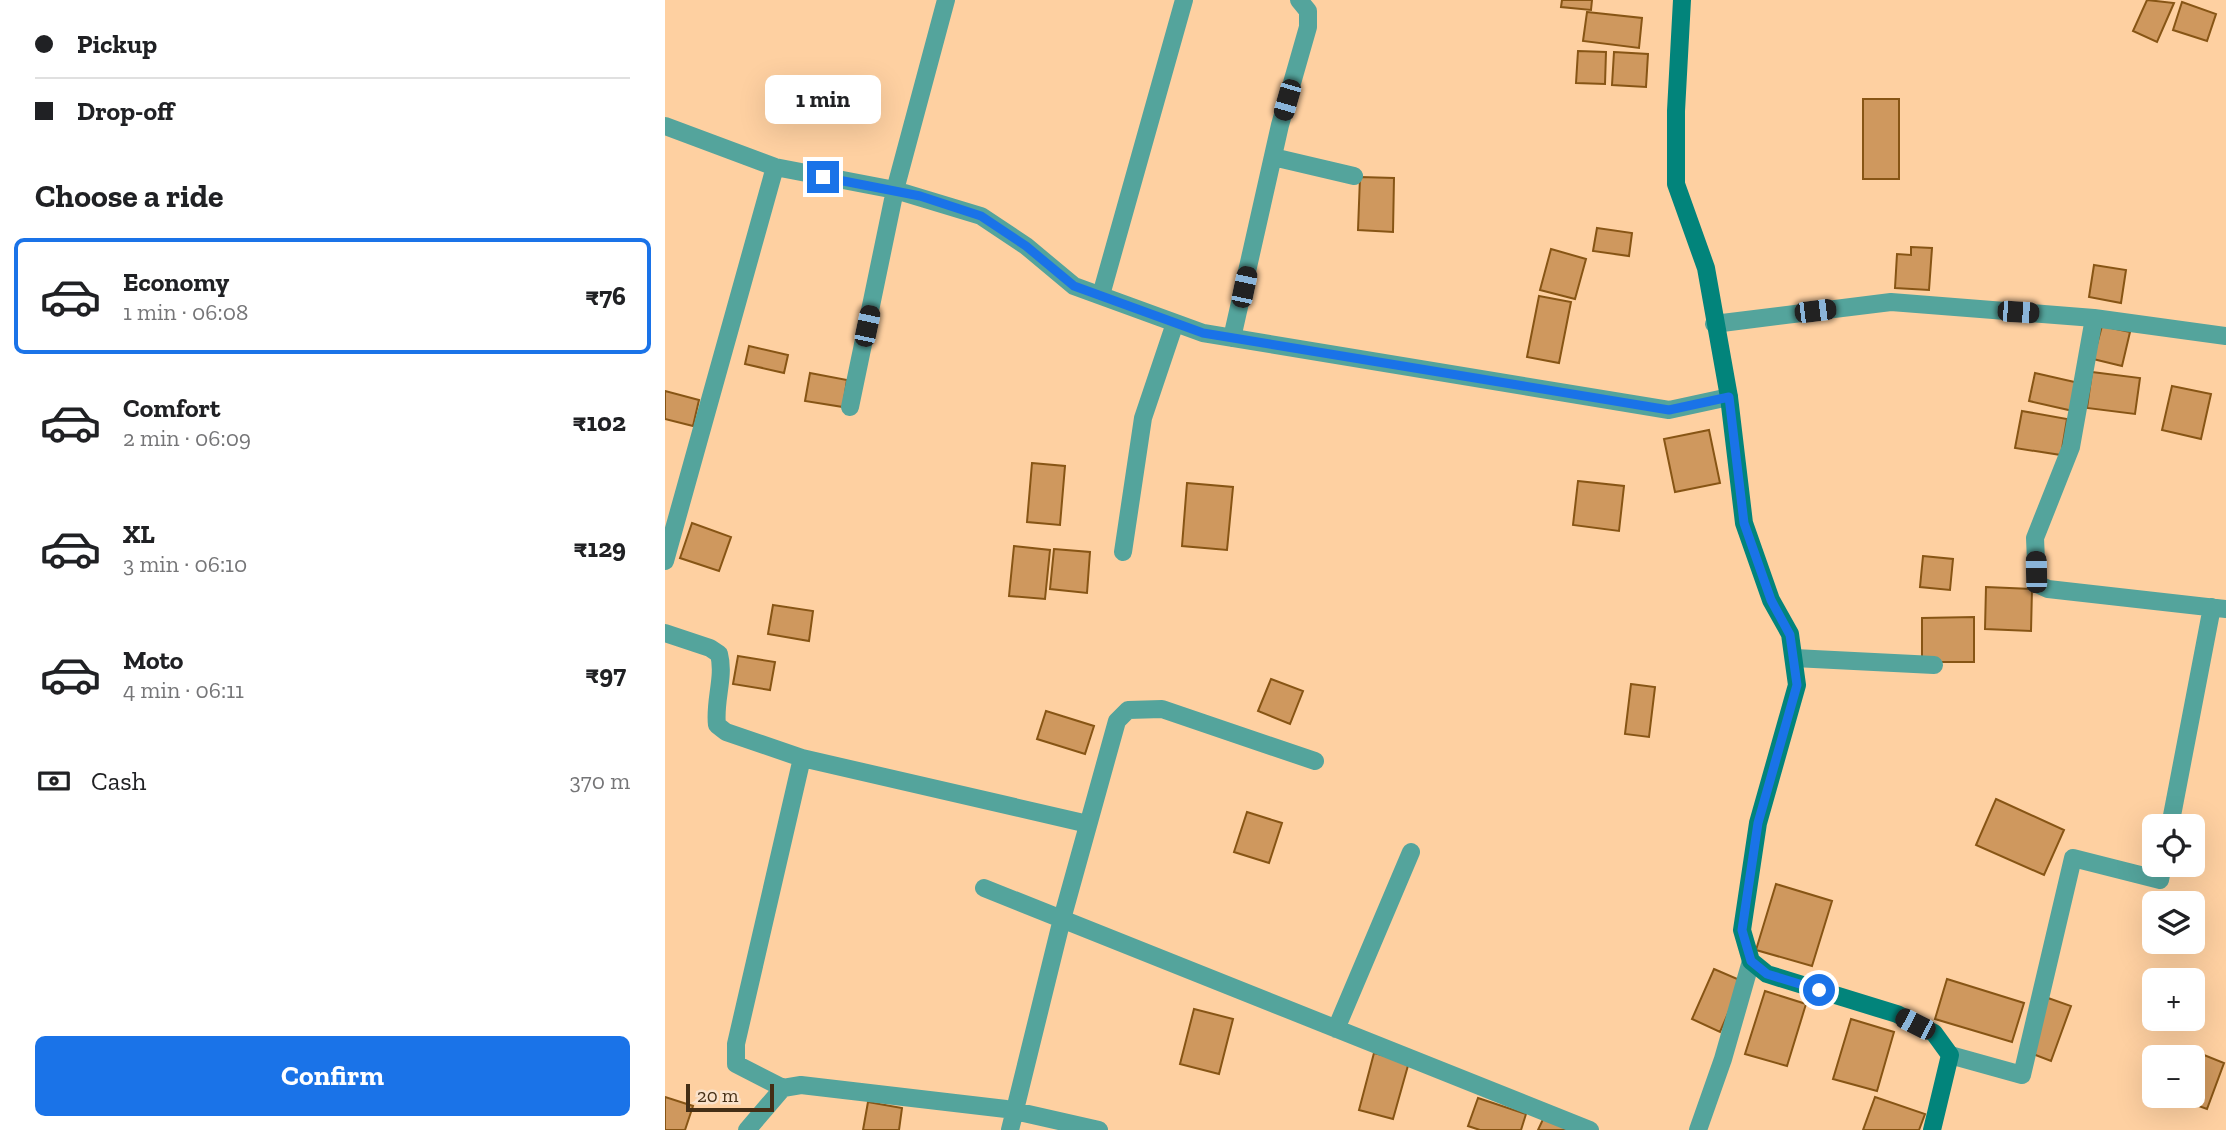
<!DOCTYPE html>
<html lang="en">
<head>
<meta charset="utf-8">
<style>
  body { margin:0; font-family:"Zilla Slab",serif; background:#f2f2f2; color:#202124; height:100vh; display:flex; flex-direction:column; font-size:26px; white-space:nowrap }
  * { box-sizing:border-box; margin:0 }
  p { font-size:23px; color:#757577 }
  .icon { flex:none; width:38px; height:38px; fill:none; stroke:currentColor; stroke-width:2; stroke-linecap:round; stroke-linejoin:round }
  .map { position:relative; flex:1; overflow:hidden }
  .panel { display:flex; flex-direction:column; background:#fff; width:665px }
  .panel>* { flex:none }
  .guide { display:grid; align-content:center; height:154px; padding:0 35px; background:#fff }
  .buttons { position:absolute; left:1477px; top:814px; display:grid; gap:14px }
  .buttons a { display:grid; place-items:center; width:63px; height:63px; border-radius:10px; background:#fff; box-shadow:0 7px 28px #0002; font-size:35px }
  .scale { position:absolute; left:21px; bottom:18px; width:88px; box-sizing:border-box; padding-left:7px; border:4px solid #442e15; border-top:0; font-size:19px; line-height:24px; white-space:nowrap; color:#442e15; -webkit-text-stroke:5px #fae2cb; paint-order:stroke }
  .end { position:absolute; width:32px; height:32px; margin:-16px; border:9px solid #1a73e8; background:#fff; box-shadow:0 0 0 4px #fff }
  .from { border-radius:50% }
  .bubble { position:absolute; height:49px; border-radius:10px; background:#fff; box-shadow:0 7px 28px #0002; font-size:23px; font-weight:700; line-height:49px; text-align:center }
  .car { position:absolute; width:21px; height:42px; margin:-21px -10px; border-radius:9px; box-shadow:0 0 5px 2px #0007; background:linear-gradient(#222 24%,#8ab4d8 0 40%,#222 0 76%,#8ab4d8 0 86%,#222 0) }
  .guide b { display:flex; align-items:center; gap:24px; height:66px; font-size:26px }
  .guide b+b { border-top:2px solid #e0e0e0 }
  .guide i { width:18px; height:18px; background:#202124 }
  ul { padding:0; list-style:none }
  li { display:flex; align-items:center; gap:21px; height:116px; margin:0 14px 10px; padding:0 21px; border:4px solid transparent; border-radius:10px }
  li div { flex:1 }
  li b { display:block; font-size:26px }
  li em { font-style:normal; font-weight:700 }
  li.selected { border-color:#1a73e8 }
  li>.icon { width:63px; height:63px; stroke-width:1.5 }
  h2 { padding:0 35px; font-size:32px; line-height:84px }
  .pay { display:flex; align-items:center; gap:18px; height:77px; padding:0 35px; font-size:26px }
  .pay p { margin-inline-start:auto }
  .cta { display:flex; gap:14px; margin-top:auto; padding:14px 35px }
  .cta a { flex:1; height:80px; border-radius:10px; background:#1a73e8; color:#fff; font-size:28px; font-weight:700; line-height:80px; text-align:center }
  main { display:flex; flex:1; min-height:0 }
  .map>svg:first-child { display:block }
  .building { fill:#cf985e; stroke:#875515; stroke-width:2 }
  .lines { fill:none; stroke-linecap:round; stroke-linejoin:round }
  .street { stroke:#54a49c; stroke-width:18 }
  .secondary { stroke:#02847b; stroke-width:18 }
  .route { stroke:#1a73e8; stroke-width:9 }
</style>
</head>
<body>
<main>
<section class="panel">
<div class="guide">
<b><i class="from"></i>Pickup</b>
<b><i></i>Drop-off</b>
</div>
<h2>Choose a ride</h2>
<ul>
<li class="selected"><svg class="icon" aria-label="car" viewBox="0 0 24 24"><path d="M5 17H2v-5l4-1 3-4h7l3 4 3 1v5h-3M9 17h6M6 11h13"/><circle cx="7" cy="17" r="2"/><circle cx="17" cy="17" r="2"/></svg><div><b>Economy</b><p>1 min · 06:08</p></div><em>₹76</em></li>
<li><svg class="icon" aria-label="car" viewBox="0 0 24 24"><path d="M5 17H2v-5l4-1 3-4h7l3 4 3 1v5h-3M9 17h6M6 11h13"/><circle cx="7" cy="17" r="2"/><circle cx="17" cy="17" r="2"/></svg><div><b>Comfort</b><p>2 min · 06:09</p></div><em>₹102</em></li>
<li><svg class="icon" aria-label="car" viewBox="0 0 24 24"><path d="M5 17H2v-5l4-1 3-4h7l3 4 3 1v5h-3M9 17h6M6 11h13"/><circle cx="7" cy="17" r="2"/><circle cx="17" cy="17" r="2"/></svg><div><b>XL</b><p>3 min · 06:10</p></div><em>₹129</em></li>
<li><svg class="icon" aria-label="car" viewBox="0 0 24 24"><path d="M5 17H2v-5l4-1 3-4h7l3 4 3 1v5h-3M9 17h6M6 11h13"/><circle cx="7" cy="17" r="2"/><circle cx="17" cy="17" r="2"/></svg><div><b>Moto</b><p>4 min · 06:11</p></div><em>₹97</em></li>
</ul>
<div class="pay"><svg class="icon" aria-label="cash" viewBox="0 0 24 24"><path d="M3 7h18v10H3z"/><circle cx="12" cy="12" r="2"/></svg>Cash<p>370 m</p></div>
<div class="cta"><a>Confirm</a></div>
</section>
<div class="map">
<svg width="1561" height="1130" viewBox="0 0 1561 1130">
  <rect width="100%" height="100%" fill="#fed0a1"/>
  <path class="building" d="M897,0H927L926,10L896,7Z
    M1482,0L1509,3L1492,42L1468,31Z
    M1517,2L1551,14L1542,41L1508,30Z
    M922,12L977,18L974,48L918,41Z
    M913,51L941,52L940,84L911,83Z
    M949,52L983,54L981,87L947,85Z
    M1198,99H1234V179H1198Z
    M695,177L729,178L728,232L693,230Z
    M932,228L967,233L964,256L928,251Z
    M1246,247L1267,248L1264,290L1230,288L1232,254L1246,255Z
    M886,249L921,259L910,299L875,290Z
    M1429,265L1461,270L1456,303L1424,297Z
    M874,296L906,302L894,363L862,357Z
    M1437,326L1465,332L1457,366L1428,359Z
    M84,346L123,355L119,373L80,364Z
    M1427,372L1475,378L1470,414L1422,408Z
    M145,373L182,380L178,407L140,401Z
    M1370,373L1414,383L1408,411L1364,401Z
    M1507,386L1546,394L1536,439L1497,430Z
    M0,391L34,400L28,426L0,419Z
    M1357,411L1402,419L1396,455L1350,448Z
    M1044,430L1055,483L1010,492L999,439Z
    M367,463L400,466L395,525L362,522Z
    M913,481L959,486L954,531L908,525Z
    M522,483L568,487L562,550L517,546Z
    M27,523L66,537L54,571L15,558Z
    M349,546L385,550L380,599L344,596Z
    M389,549L425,552L422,593L385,589Z
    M1258,556L1288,559L1285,590L1255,587Z
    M1321,587L1367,589L1366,631L1320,629Z
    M108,605L148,611L144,641L103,634Z
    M1309,617V662H1257V618Z
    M73,656L110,662L105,690L68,684Z
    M606,679L638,691L625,724L593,711Z
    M966,684L990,687L984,737L960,734Z
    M381,711L429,726L420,754L372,739Z
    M1331,799L1399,830L1379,875L1311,845Z
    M582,812L617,823L604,863L569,852Z
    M1111,884L1167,901L1147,966L1091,950Z
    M1049,969L1077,981L1055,1032L1027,1019Z
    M1282,979L1359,1003L1347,1042L1270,1019Z
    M1100,991L1141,1004L1122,1066L1080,1054Z
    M1383,998L1406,1006L1386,1061L1363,1052Z
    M529,1009L568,1019L554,1074L515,1064Z
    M1186,1019L1229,1032L1212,1091L1168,1079Z
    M709,1053L744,1062L728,1119L694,1110Z
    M1534,1053L1559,1063L1542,1109L1517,1100L1518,1096H1528V1070Z
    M0,1097L28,1106L20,1130H0Z
    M1210,1097L1260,1114L1254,1130H1198Z
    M813,1098L861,1114L856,1130H815L803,1126Z
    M203,1102L237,1108L234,1130H198Z
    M880,1115L915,1130H873Z"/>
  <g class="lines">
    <path class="street" d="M0,126L110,167L230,190L316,216L361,246L409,286L538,333L1004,410L1064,397
      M608,157L689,176
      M436,295L519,0
      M1049,324L1226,302L1429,318
      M1561,336L1429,318L1406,447L1370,538L1372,584L1383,589L1561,609
      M567,338L615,125L643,27V11L634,0
      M185,407L230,190L281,0
      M458,552L478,418L510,323
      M0,561L110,167
      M0,633L45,648L54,654C60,677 49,701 52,725L61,732L137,758L423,824
      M1129,658L1269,665
      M1505,826L1547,607
      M319,888L925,1130
      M671,1029L746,852
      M1285,1055L1357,1075L1408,858L1495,880L1498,864
      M118,1088L71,1064V1044L137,758
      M82,1130L118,1088L136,1085L341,1109L434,1130
      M345,1130L397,919L452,721L463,710L497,709L650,761
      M1033,1130L1058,1059L1086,961"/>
    <path class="secondary" d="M1017,0L1011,111V184L1041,268L1064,397L1079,523L1106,600L1125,634L1132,685L1093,823L1077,930L1086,961L1102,974L1232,1014L1269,1033L1285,1055L1267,1130"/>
  </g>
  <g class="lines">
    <path class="route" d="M158,177L255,196L316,216L361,246L409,286L538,333L1004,410L1064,397L1079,523L1106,600L1125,635L1132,685L1093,823L1077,930L1086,961L1102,974L1154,990"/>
  </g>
</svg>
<div class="buttons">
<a><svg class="icon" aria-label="locate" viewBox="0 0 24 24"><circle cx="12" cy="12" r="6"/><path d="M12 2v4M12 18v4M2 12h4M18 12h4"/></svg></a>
<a><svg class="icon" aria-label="layers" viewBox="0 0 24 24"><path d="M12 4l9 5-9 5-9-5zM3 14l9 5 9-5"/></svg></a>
<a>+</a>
<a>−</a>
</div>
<div class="scale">20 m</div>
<i class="end from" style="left:1154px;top:990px"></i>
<i class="end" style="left:158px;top:177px"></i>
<div class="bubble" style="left:100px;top:75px;width:116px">1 min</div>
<i class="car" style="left:622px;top:100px;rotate:196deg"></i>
<i class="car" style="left:579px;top:287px;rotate:12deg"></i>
<i class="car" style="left:1150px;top:311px;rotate:83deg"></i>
<i class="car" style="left:1353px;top:312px;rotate:94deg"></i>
<i class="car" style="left:202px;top:326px;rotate:12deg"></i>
<i class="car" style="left:1371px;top:572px;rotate:359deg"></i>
<i class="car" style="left:1250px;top:1024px;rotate:297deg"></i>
</div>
</main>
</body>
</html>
